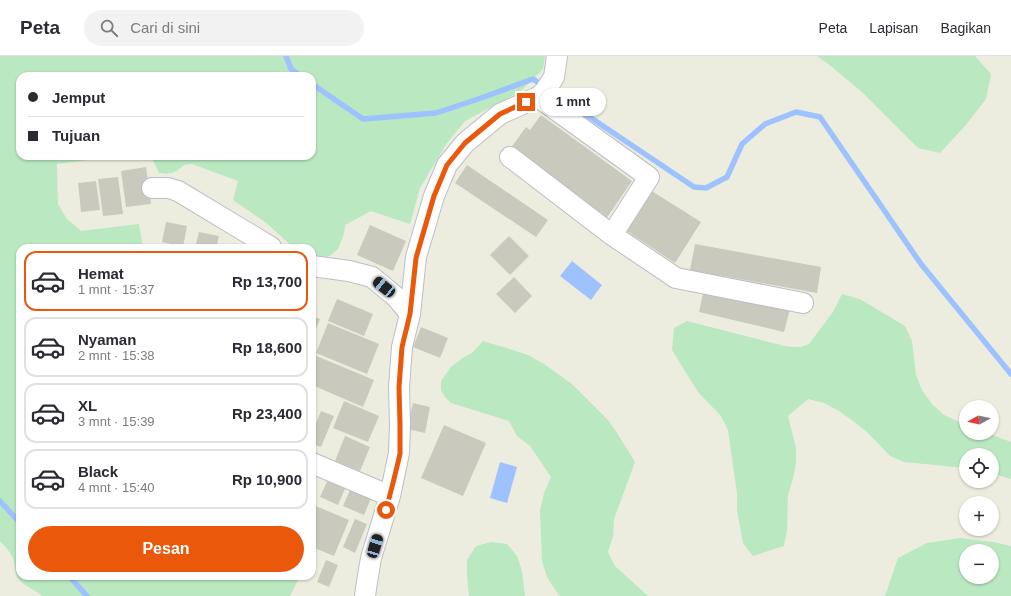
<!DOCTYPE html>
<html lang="id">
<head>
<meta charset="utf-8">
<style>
  body { margin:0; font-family:Helvetica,sans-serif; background:#f2f2f3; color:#2b2b33; height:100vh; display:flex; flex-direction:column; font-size:15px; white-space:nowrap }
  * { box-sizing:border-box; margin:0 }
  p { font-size:13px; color:#7c7c81 }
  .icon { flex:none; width:22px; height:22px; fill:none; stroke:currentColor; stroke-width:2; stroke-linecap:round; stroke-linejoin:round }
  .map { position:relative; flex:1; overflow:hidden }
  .side { position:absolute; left:16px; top:188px; width:300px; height:336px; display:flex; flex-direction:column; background:#fff; border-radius:12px; box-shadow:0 1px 3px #0004 }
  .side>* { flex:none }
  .guide { position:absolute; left:16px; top:16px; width:300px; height:88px; border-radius:12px; box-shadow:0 1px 3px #0004; display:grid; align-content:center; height:88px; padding:0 12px; background:#fff }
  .needle { width:26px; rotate:262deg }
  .buttons { position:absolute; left:959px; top:344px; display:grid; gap:8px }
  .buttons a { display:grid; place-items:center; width:40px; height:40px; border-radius:50%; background:#fff; box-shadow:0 1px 3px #0004; font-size:20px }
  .end { position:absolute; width:18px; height:18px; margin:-9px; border:5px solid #ea580c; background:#fff; box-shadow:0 0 0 2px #fff }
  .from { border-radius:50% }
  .bubble { position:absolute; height:28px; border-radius:14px; background:#fff; box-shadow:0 1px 3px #0004; font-size:13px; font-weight:700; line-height:28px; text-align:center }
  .car { position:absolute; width:12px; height:24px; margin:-12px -6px; border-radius:5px; box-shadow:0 0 3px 1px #0007; background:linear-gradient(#222 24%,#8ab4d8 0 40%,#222 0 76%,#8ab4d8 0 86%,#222 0) }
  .guide b { display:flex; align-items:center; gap:14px; height:38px; font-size:15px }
  .guide b+b { border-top:1px solid #e1e1e2 }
  .guide i { width:10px; height:10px; background:#2b2b33 }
  ul { padding:7px 0 0; list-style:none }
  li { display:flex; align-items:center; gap:12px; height:60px; margin:0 8px 6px; padding:0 4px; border:2px solid #e1e1e2; border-radius:12px }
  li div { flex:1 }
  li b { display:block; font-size:15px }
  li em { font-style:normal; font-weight:700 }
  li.current { border-color:#ea580c }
  li>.icon { width:36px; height:36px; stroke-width:1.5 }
  .action { display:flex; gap:8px; margin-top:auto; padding:8px 12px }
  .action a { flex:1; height:46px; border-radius:24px; background:#ea580c; color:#fff; font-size:16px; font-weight:700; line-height:46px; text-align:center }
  header { display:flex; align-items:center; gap:24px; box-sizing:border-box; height:56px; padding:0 20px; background:#fff; border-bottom:1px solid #e1e1e2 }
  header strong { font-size:19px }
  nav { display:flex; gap:22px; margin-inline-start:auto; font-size:14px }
  .search { width:280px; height:36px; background:#f2f2f3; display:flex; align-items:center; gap:10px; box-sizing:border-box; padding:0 14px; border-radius:22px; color:#7c7c81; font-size:15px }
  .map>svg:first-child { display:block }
  .green { fill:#b9e8c1; fill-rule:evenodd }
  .water { fill:#9ec2ff }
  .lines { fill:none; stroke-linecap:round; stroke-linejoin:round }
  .stream { stroke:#9ec2ff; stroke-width:5.5 }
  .building { fill:#cac9be }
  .minor-casing { stroke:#bdbec5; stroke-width:22 }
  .minor { stroke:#fff; stroke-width:20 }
  .route { stroke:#ea580c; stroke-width:5 }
</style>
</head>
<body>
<header>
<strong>Peta</strong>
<div class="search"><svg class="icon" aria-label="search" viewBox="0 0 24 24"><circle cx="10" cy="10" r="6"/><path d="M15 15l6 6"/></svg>Cari di sini</div>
<nav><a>Peta</a><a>Lapisan</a><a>Bagikan</a></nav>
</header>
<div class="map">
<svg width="1011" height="540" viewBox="0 0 1011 540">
  <rect width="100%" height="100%" fill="#ededdf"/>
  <path class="green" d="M0,0H545L543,13L521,35L465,65L447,87L420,132L410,168L371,155L345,169L344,178L338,193L331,199L322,203L312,202V192H294L265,166L233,144L238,125L192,108L184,109C174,118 172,118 159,117L151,100H312V20H20V100H120L57,108L58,148L67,163L81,175L139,168L143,192H20V520H300L290,540H42C35,533 22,530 17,521C15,517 15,511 14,506C12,497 6,492 0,485Z
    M817,0H975L991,18L986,43L965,70L940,97L918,92L862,36L827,7Z
    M842,238L860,243L905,270L912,285L916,319L922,334L932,348L944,359L966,369V377H987L1011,386V423L992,417V399H966V412L904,406L890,400L867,376L853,365L839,355L824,347L808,343L788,360L796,392V407L793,423L788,439L787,474L784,490L753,500L743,487L737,454V437L728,374L721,360L698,336L672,294L674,272L687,265L784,290L792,291H801L809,288L833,256Z
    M483,285L513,294L528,299L544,308L572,328L608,364L617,377L635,406L614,463L613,480L608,496L615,510L648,540H560L558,538L547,521L542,505L540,454L544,437L551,421L530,390L517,380L509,365L451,347L445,341L441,334V325L451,311L464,301L472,297Z
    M960,482L993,486L1011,490V540H885L898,502L927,487ZM966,495H992V521H966Z
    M491,486L507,488L517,500L522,515L525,540H469L467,520V504L476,490Z"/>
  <path class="water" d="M572,205L602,229L591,244L560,220Z
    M500,406L517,411L507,447L490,442Z"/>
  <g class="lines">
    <path class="stream" d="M286,0L291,13L301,20
      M312,28L363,63L436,57L484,41L533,23L694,131L706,132L727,121L742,88L765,68L796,56L820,61L921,208L1011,318
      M0,445L20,467
      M69,520L87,540"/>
  </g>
  <path class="building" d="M541,59L632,125L606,163L510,93L526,71L530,74Z
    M467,109L548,164L536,181L455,127Z
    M146,111L151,148L126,151L121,115Z
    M118,121L123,158L103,160L98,123Z
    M96,125L100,154L81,156L78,127Z
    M647,132L701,166L675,207L622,172Z
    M166,166L187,170L183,191L162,186Z
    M370,169L406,185L393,215L357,199Z
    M199,176L219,180L216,192H195Z
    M509,180L529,200L510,219L490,199Z
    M695,188L821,211L817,237L690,214Z
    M514,221L532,240L515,257L496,238Z
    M704,233L790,253L784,276L699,256Z
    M337,243L373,258L364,280L328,265Z
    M312,260L320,263L312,282Z
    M328,267L379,288L367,318L316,297Z
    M421,271L448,282L440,302L413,291Z
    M314,299L374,324L363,351L312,329V303Z
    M344,345L379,360L368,386L333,372Z
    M413,347L430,351L425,377L407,373Z
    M321,355L334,360L321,391L312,388V377Z
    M444,369L486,387L463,440L421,422Z
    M345,380L370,391L360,415L335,405Z
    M329,421L347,428L338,449L320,441Z
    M353,427L374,435L364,459L343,450Z
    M316,450L349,464L334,500L312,491V458Z
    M355,463L367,468L355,497L343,491Z
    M326,504L338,509L329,531L317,526Z"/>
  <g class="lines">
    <defs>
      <path id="minor" d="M538,41L649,121L612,179
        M510,101L612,179L676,222L803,247
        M152,132H168L178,135L271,191V192
        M312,210L349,215L372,221L396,241L410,258
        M312,407L390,440
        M365,540L367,526L371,502L390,440L399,397L400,369L399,331L402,291L410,258L416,201L434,140L447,109L465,87L500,58L538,41L545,35L554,21L557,0"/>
    </defs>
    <use href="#minor" class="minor-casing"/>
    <use href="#minor" class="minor"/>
  </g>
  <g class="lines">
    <path class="route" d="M386,454L394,423L400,398V369L399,331L402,291L410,258L416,202L434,140L447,109L465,87L500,58L526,46"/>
  </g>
</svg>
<div class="buttons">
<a><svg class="needle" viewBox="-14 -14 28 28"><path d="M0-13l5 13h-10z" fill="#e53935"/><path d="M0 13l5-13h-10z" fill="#7c7c81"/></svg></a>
<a><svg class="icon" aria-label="locate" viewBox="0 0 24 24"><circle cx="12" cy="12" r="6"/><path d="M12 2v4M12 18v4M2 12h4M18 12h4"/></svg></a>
<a>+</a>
<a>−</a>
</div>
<i class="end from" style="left:386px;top:454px"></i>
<i class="end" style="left:526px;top:46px"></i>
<div class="bubble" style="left:540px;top:32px;width:66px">1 mnt</div>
<i class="car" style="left:384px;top:231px;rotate:309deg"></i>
<i class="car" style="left:375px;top:490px;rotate:17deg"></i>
<div class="guide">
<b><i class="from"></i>Jemput</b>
<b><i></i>Tujuan</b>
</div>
<section class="side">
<ul>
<li class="current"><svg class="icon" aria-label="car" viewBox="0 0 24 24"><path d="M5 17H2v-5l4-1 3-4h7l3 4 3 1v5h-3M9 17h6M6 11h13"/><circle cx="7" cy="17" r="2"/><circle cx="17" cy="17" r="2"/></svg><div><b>Hemat</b><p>1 mnt · 15:37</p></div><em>Rp 13,700</em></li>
<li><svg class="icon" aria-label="car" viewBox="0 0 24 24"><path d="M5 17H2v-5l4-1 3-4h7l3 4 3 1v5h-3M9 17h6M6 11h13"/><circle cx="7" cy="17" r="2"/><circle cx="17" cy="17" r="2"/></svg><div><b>Nyaman</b><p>2 mnt · 15:38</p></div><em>Rp 18,600</em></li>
<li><svg class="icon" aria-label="car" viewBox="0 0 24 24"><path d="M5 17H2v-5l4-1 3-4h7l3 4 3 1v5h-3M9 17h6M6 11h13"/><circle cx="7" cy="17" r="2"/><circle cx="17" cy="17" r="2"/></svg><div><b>XL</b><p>3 mnt · 15:39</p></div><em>Rp 23,400</em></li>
<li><svg class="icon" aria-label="car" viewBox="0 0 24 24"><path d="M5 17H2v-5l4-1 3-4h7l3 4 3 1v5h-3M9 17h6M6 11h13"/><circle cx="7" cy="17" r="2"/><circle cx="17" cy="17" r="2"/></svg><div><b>Black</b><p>4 mnt · 15:40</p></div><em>Rp 10,900</em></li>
</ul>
<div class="action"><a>Pesan</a></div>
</section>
</div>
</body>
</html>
